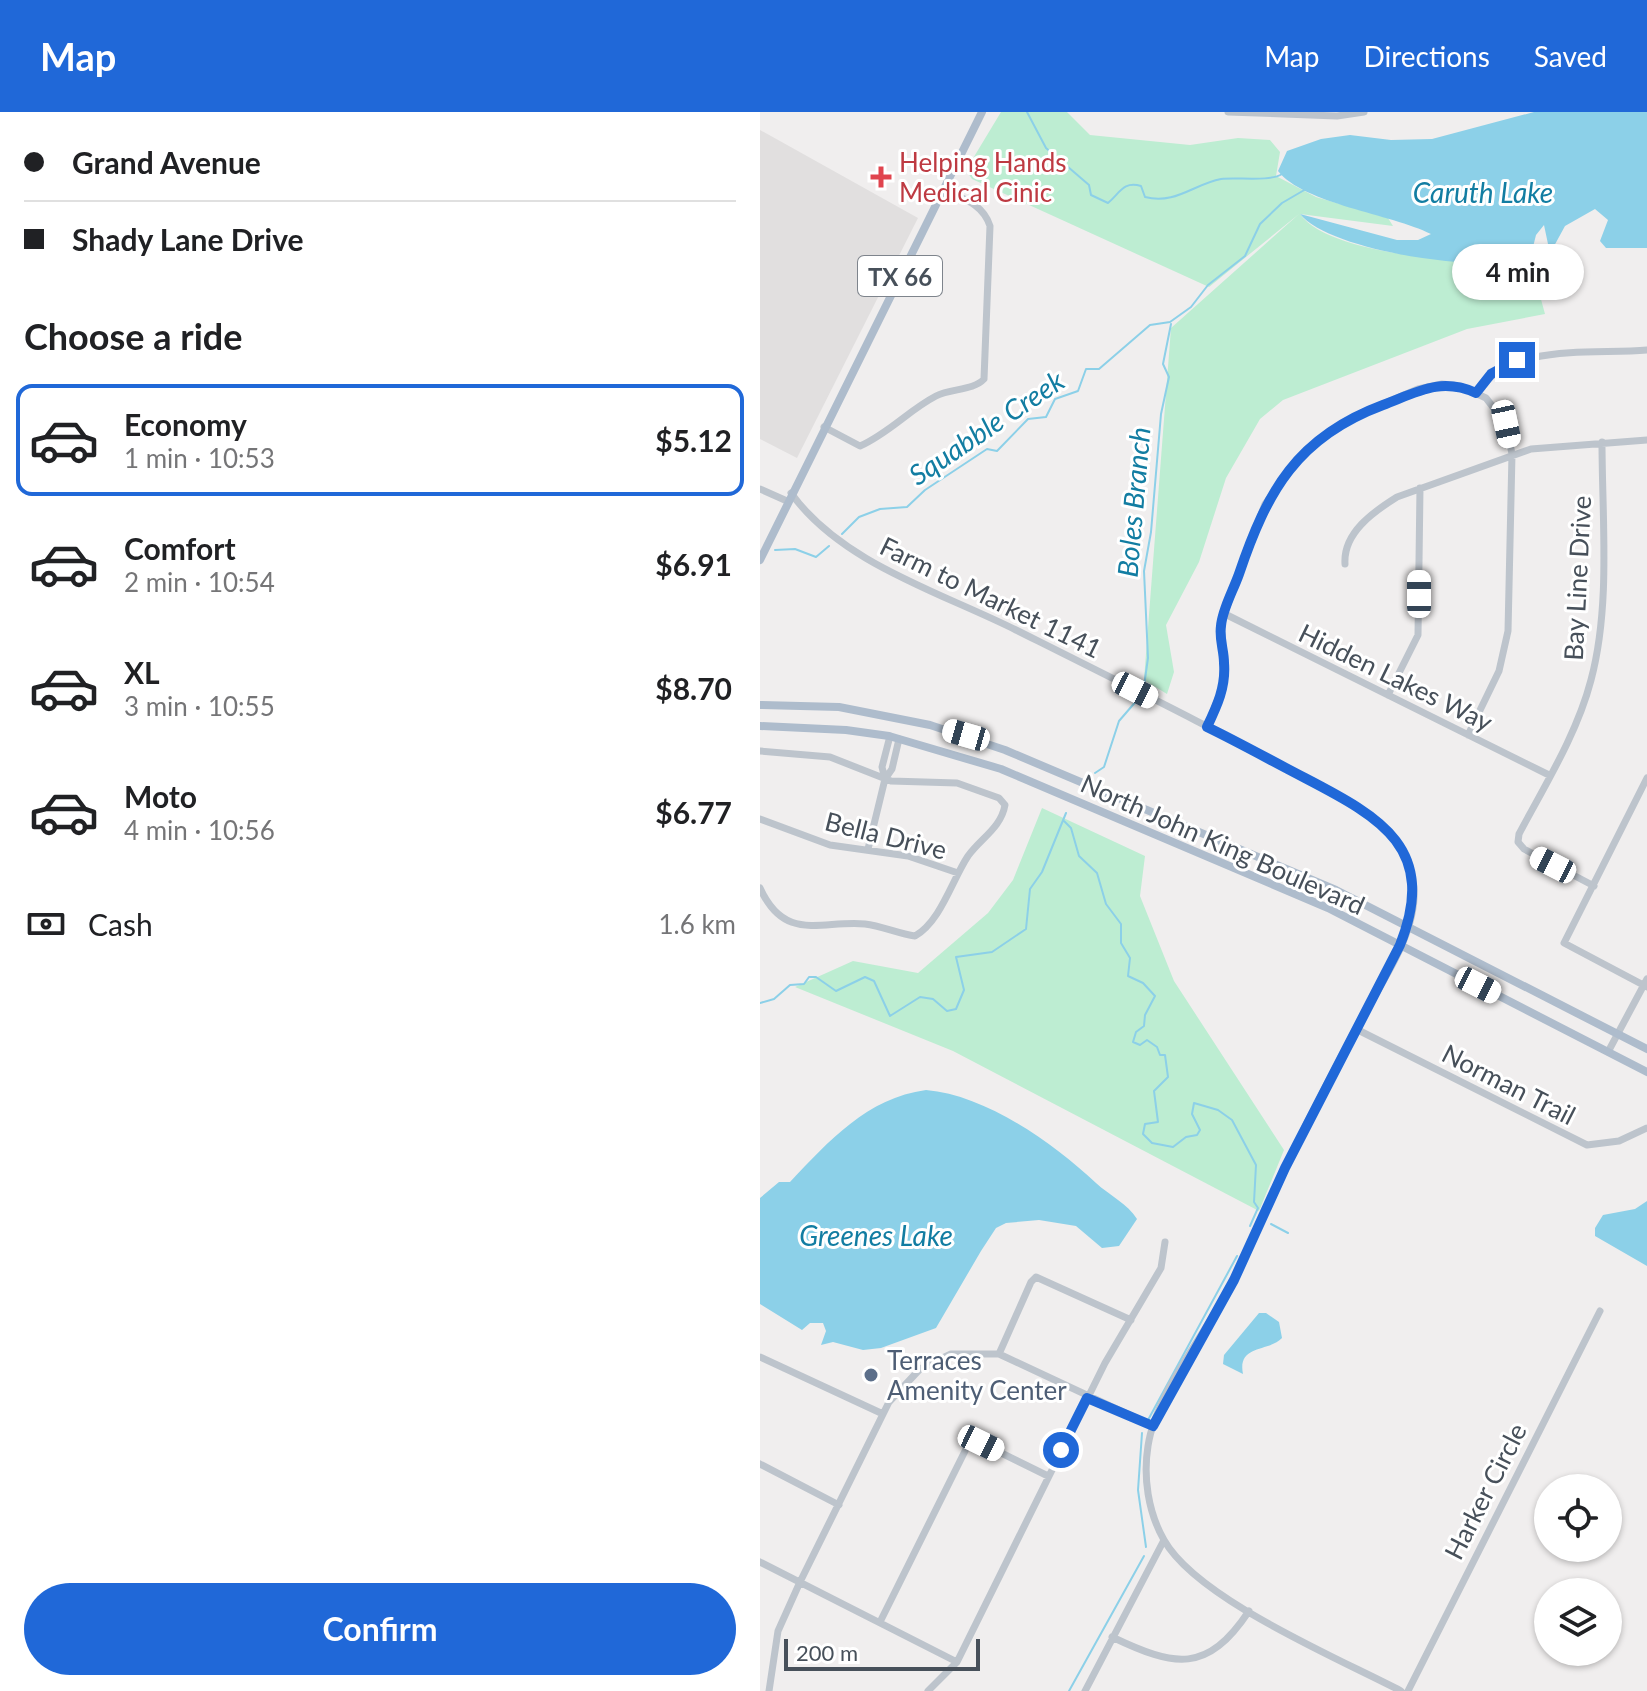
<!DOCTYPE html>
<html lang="en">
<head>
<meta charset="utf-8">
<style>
  body { margin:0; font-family:Lato,sans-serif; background:#f2f2f2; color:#202124; height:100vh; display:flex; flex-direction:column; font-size:30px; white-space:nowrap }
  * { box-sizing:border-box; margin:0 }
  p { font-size:26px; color:#757577 }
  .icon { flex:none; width:44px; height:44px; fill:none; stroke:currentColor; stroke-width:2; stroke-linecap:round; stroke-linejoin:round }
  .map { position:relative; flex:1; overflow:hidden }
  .sheet { display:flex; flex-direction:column; background:#fff; width:760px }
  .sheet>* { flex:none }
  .banner { display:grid; align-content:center; height:176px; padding:0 24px; background:#fff }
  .tools { position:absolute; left:774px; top:1362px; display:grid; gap:16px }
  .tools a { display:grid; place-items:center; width:88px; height:88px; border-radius:50%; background:#fff; box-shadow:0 2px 6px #0004; font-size:40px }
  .scale { position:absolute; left:24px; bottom:20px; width:196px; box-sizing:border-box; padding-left:8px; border:4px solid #47505a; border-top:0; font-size:22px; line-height:28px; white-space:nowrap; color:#47505a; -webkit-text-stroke:6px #fff; paint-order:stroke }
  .end { position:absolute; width:36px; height:36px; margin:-18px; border:10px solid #2068d8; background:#fff; box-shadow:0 0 0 4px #fff }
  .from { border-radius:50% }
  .bubble { position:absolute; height:56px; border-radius:28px; background:#fff; box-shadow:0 2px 6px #0004; font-size:26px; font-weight:700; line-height:56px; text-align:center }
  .car { position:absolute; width:24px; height:48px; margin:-24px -12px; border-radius:10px; box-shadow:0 0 6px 2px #0007; background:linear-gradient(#fff 24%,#345 0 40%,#fff 0 76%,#345 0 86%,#fff 0) }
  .banner b { display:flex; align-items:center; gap:28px; height:76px; font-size:30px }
  .banner b+b { border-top:2px solid #e0e0e0 }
  .banner i { width:20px; height:20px; background:#202124 }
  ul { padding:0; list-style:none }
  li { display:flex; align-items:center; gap:24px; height:112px; margin:0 16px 12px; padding:0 8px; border:4px solid transparent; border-radius:16px }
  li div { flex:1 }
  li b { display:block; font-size:30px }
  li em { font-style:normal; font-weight:700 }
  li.on { border-color:#2068d8 }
  li>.icon { width:72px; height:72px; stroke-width:1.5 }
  h2 { padding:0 24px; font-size:36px; line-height:96px }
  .pay { display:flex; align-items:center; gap:20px; height:88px; padding:0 24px; font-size:30px }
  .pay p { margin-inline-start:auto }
  .action { display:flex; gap:16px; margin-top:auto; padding:16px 24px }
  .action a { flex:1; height:92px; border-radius:48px; background:#2068d8; color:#fff; font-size:32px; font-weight:700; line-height:92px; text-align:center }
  header { display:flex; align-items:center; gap:48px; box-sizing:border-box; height:112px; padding:0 40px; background:#2068d8; color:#fff }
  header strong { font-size:38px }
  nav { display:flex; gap:44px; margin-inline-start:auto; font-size:28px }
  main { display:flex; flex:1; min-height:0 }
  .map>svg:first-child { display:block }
  .education { fill:#e1dfdf }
  .green { fill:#bdedd2 }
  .water { fill:#8cd0e8 }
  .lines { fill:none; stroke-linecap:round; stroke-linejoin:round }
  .stream { stroke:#8cd0e8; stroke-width:2 }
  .minor { stroke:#bdc4cc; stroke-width:7 }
  .major { stroke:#aebccc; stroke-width:8 }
  .route { stroke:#2068d8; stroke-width:10 }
  .health-dot { fill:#e0444e; stroke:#fff; stroke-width:3 }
  .service-dot { fill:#5c6f8a; stroke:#fff; stroke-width:3 }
  .labels { text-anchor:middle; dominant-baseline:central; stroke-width:6; stroke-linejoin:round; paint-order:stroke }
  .shield { fill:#fff; stroke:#7e848c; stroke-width:2 }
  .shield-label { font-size:24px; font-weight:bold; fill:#47505a }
  .health-label { font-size:26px; fill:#be3a42; stroke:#fff; text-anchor:start }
  .street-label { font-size:26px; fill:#47505a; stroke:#fff }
  .service-label { font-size:26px; fill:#4e5e75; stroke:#fff; text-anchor:start }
  .water-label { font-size:28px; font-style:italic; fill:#127da2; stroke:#fff }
</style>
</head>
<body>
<header>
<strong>Map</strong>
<nav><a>Map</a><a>Directions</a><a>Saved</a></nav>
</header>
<main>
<section class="sheet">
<div class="banner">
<b><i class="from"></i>Grand Avenue</b>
<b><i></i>Shady Lane Drive</b>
</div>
<h2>Choose a ride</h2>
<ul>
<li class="on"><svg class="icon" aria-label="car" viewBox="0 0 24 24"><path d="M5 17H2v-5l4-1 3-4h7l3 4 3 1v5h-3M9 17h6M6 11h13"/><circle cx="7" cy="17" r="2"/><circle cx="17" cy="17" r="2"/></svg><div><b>Economy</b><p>1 min · 10:53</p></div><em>$5.12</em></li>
<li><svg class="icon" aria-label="car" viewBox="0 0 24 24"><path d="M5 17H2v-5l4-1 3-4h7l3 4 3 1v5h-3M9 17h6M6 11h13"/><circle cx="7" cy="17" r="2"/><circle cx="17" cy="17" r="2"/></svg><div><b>Comfort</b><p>2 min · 10:54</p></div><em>$6.91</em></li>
<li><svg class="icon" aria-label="car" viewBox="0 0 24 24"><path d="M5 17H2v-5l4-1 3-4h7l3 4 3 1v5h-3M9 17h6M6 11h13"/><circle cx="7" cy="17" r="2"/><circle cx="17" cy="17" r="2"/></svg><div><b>XL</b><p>3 min · 10:55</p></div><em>$8.70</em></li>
<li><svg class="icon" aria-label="car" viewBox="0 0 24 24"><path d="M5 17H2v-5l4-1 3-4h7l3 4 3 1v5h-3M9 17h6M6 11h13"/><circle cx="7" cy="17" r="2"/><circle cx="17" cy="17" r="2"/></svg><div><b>Moto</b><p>4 min · 10:56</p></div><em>$6.77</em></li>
</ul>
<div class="pay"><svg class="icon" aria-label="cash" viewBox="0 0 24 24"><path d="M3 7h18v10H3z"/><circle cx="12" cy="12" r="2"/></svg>Cash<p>1.6 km</p></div>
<div class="action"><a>Confirm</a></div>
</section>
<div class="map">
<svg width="887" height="1579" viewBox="0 0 887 1579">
  <rect width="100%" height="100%" fill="#f0eeee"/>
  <path class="education" d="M0,18L158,106L37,346L0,327Z"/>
  <path class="green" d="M241,0H307L330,23L430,33L478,26L510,28L520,40L516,64L556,85L628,106L633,114L540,102C570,144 710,151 758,150L770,147L785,202L707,217L523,288L500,307L466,366L439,450L406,513L414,560L407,582L384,568L411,216L539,102L449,175L212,67L206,58Z
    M282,696L385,744L380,784L414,869L524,1038L499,1099L193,939L35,875L93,849L158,861L228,801L253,768Z"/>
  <path class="water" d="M774,0H887V136H846L840,129L848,108L835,97L805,114L787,147L784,145L788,132L784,113L776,123L770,147C725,161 571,140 540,102L637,128H658L671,122C631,102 544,92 518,59L527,39L561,27L590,23L631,28L672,27Z
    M166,978C226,983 293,1031 336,1071C349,1083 368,1092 377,1107L359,1134L342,1136L316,1114L279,1108L246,1111L236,1116L221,1139L176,1216L121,1236L103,1238L73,1230L61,1233L66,1219L63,1211H50L42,1218L0,1192V1086L19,1070H30C69,1029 107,986 166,978Z
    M887,1089V1154L835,1124V1116L843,1103L875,1097Z
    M499,1201H506L519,1210L522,1226C509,1240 477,1232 483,1262L463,1252L464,1243Z"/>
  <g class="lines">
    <path class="stream" d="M267,0L286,36L329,73L331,83L348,91C360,81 363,69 381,74L385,85C415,93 434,72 461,67C477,65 510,70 522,62
      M82,422L99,405L120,397L147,395L165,378L227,337L237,339L268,307L286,305L295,287L318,279L326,257H339L390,213L410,210L431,195L448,173L485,144L500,112L522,91L546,77
      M15,438L35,437L56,445L69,434
      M384,574L388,546L384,459L391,420L401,302L409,265L403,252L411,212
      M335,661L344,655L359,609L378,587
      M304,709L311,716L319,744L337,761L346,792L361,812V831L370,846L368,864L383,871L395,884L385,903L384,914L376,920L373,930L380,933L387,928L397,935L400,943H405L408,965L394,979L398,1010L385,1012L383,1022L392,1031L413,1035L426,1025L437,1023L440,1018L432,1002L434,991L458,998L472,1008L496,1053L494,1090L498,1096L490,1114
      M0,891L14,887L30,873L44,872L49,865H56L76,879L105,865L114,869L130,904L160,885L173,887L187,899L196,897L204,878L196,845L232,840L266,817L270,777L282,760L306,701
      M511,1112L528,1121
      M388,1308L477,1144
      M382,1321L378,1378L386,1435
      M309,1579L384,1444"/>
    <path class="minor" d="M468,0L577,4L604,0
      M716,281C750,230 832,243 887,238
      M64,315L100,334C129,321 149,298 176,284C191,276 213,279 224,267L230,114C223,92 204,87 184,78
      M0,377L27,389
      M31,381C81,451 180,480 256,518C368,574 481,630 590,691C626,712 656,742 654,786C652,831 616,879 595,918C571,964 546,1011 524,1058C506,1096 491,1136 471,1173C446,1221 396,1281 388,1334C383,1365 388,1400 404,1428C437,1487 578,1546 641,1579
      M585,452C583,421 613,400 637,385L771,337L887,328
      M465,502L789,663
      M628,583L658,523L660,376
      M447,615L464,571L461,511L505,392L540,345L569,321L604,300L658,277L682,272L700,274L726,286L746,312L752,342L748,519L739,559L708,623
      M130,624L122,655L125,667L132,657L139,627
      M0,639L70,645L131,669L197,671L239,686L245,693C241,716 221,726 208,744C192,768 181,809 155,824C139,822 122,814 105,812C61,808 25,831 0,776
      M887,666L804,831L887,875
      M0,707L70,733L148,744L198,761
      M108,737L125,667
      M834,774L764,737L758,730L759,722C785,673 817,622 831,568C851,493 842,407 842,330
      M596,917L827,1033L859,1029L887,1016
      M848,940L887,867
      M239,1242L271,1170L276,1165L371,1208
      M0,1245L123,1302
      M0,1352L79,1393
      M0,1450L197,1550
      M120,1510L208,1333L221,1331L288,1364
      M352,1525C415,1555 447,1562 489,1499
      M9,1579L18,1519L40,1470L129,1290L160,1257L191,1242H239L393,1314
      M168,1579L197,1550L345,1251L401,1156L405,1130
      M325,1579L404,1428
      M648,1579L840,1199"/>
    <path class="major" d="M0,448L222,0
      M0,593L79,595L170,613L245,638L576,778L887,937
      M0,614L86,618L129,624L241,657L568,796L887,960"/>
  </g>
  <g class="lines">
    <path class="route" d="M301,1338L327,1286L393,1314L474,1168L525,1056L640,833C678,737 622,706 545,666C512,649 480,631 447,615C457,594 466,575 464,551C464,538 459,527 461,514C462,498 473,479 479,462C507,379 537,325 623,293C657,280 681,265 716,281L731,262L757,248"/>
  </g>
  <path class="health-dot" d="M117 53h8v8h8v8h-8v8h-8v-8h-8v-8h8z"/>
  <circle class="service-dot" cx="111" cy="1263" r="8"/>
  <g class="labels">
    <rect class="shield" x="98" y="144" width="84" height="40" rx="6"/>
    <g class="shield-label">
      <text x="140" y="164">TX 66</text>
    </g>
    <g class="health-label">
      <text x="139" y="50">Helping Hands<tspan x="139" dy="30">Medical Cinic</tspan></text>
    </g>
    <g class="street-label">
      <text transform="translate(817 466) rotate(-87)">Bay Line Drive</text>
      <text transform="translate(231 485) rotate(26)">Farm to Market 1141</text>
      <text transform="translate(636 565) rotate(26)">Hidden Lakes Way</text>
      <text transform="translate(126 723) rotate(14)">Bella Drive</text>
      <text transform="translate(463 732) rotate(24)">North John King Boulevard</text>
      <text transform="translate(749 972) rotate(27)">Norman Trail</text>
      <text transform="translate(725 1379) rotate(-63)">Harker Circle</text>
    </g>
    <g class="service-label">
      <text x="127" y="1248">Terraces<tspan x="127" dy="30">Amenity Center</tspan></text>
    </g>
    <g class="water-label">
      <text x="723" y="80">Caruth Lake</text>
      <text transform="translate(226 315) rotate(-34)">Squabble Creek</text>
      <text transform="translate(373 390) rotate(-85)">Boles Branch</text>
      <text x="116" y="1123">Greenes Lake</text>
    </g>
  </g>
</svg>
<div class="tools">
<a><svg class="icon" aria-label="locate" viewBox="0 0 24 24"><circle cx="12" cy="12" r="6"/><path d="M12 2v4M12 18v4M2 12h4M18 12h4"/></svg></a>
<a><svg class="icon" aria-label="layers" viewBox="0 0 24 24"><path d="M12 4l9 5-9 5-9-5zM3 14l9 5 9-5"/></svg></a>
</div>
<div class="scale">200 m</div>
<i class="end from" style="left:301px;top:1338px"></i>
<i class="end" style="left:757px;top:248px"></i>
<div class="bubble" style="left:692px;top:132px;width:132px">4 min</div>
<i class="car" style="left:746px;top:312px;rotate:168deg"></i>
<i class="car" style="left:659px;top:482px;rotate:0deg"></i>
<i class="car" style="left:375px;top:578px;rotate:117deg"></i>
<i class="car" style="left:206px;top:623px;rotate:286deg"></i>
<i class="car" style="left:793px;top:753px;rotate:297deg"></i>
<i class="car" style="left:718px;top:873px;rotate:117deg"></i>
<i class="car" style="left:221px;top:1331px;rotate:116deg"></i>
</div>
</main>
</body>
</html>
